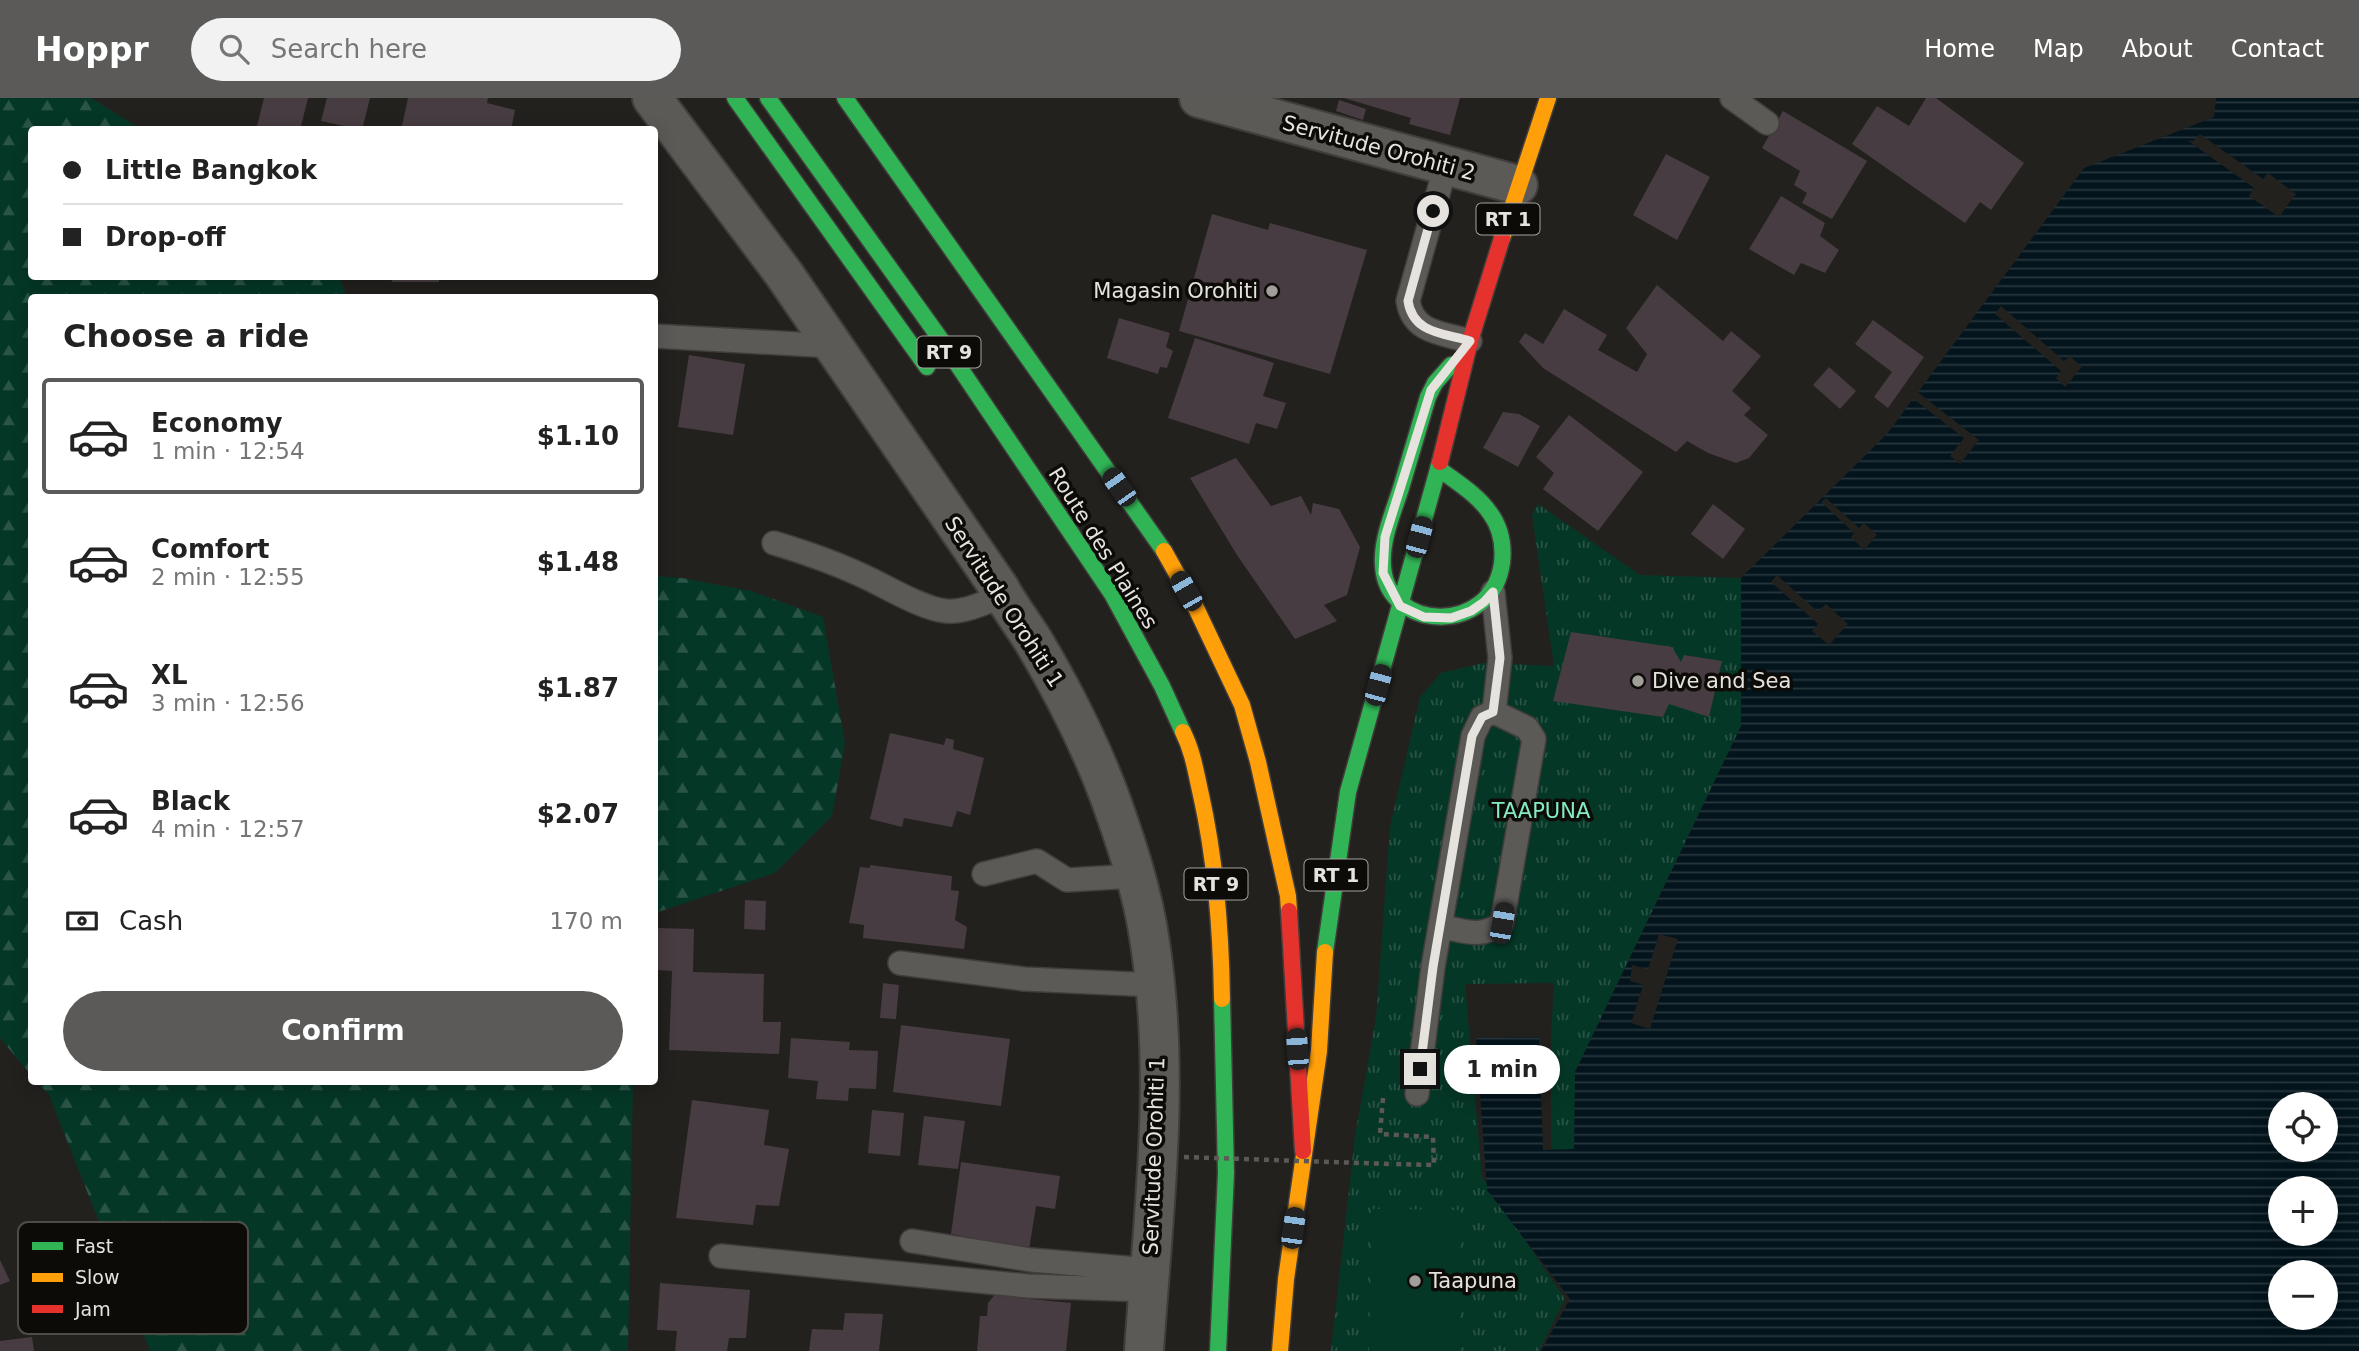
<!DOCTYPE html>
<html lang="en">
<head>
<meta charset="utf-8">
<style>
  body { margin:0; font-family:"DejaVu Sans",sans-serif; background:#f2f2f2; color:#222; height:100vh; display:flex; flex-direction:column; font-size:26px; white-space:nowrap }
  * { box-sizing:border-box; margin:0 }
  p { font-size:23px; color:#767676 }
  .icon { flex:none; width:38px; height:38px; fill:none; stroke:currentColor; stroke-width:2; stroke-linecap:round; stroke-linejoin:round }
  .map { position:relative; flex:1; overflow:hidden }
  .panel { position:absolute; left:28px; top:196px; width:630px; height:791px; display:flex; flex-direction:column; background:#fff; border-radius:7px; box-shadow:0 4px 18px #0003 }
  .panel>* { flex:none }
  .hud { position:absolute; left:28px; top:28px; width:630px; height:154px; border-radius:7px; box-shadow:0 4px 18px #0003; display:grid; align-content:center; height:154px; padding:0 35px; background:#fff }
  .tools { position:absolute; left:2268px; top:994px; display:grid; gap:14px }
  .tools a { display:grid; place-items:center; width:70px; height:70px; border-radius:50%; background:#fff; box-shadow:0 4px 18px #0003; font-size:35px }
  .end { position:absolute; width:32px; height:32px; margin:-16px; border:9px solid #e6e3de; background:#111; box-shadow:0 0 0 4px #111 }
  .from { border-radius:50% }
  .bubble { position:absolute; height:49px; border-radius:24px; background:#fff; box-shadow:0 4px 18px #0003; font-size:23px; font-weight:700; line-height:49px; text-align:center }
  .car { position:absolute; width:21px; height:42px; margin:-21px -10px; border-radius:9px; box-shadow:0 0 5px 2px #0007; background:linear-gradient(#222 24%,#8ab4d8 0 40%,#222 0 76%,#8ab4d8 0 86%,#222 0) }
  .hud b { display:flex; align-items:center; gap:24px; height:66px; font-size:26px }
  .hud b+b { border-top:2px solid #e0e0e0 }
  .hud i { width:18px; height:18px; background:#222 }
  ul { padding:0; list-style:none }
  li { display:flex; align-items:center; gap:21px; height:116px; margin:0 14px 10px; padding:0 21px; border:4px solid transparent; border-radius:7px }
  li div { flex:1 }
  li b { display:block; font-size:26px }
  li em { font-style:normal; font-weight:700 }
  li.on { border-color:#5c5a58 }
  li>.icon { width:63px; height:63px; stroke-width:1.5 }
  h2 { padding:0 35px; font-size:32px; line-height:84px }
  .pay { display:flex; align-items:center; gap:18px; height:77px; padding:0 35px; font-size:26px }
  .pay p { margin-inline-start:auto }
  .action { display:flex; gap:14px; margin-top:auto; padding:14px 35px }
  .action a { flex:1; height:80px; border-radius:42px; background:#5c5a58; color:#fff; font-size:28px; font-weight:700; line-height:80px; text-align:center }
  header { display:flex; align-items:center; gap:42px; box-sizing:border-box; height:98px; padding:0 35px; background:#5c5a58; color:#fff }
  header strong { font-size:33px }
  nav { display:flex; gap:38px; margin-inline-start:auto; font-size:24px }
  .search { width:490px; height:63px; background:#f2f2f2; display:flex; align-items:center; gap:18px; box-sizing:border-box; padding:0 24px; border-radius:38px; color:#767676; font-size:26px }
  .map>svg:first-child { display:block }
  .grass { fill:url(#grass-tufts) }
  .forest { fill:url(#forest-firs) }
  .garden { fill:#053727 }
  .water { fill:url(#water-rules); fill-rule:evenodd }
  .pier { fill:#23211e }
  .building { fill:#473c41 }
  .lines { fill:none; stroke-linecap:round; stroke-linejoin:round }
  .lane-casing { stroke:#403d3b; stroke-width:26 }
  .street-casing { stroke:#403d3b; stroke-width:42 }
  .fast-casing { stroke:#403d3b; stroke-width:19 }
  .slow-casing { stroke:#403d3b; stroke-width:19 }
  .jam-casing { stroke:#403d3b; stroke-width:19 }
  .path { stroke:#5b5956; stroke-width:4.5; stroke-dasharray:5 5; stroke-linecap:butt }
  .lane { stroke:#5c5a57; stroke-width:23 }
  .street { stroke:#5c5a57; stroke-width:38 }
  .fast { stroke:#30b455; stroke-width:16 }
  .slow { stroke:#ff9f0a; stroke-width:16 }
  .jam { stroke:#e5322d; stroke-width:16 }
  .path-bridge { stroke:#5b5956; stroke-width:4.5; stroke-dasharray:5 5; stroke-linecap:butt }
  .route { stroke:#e6e3de; stroke-width:9 }
  .poi-dot { fill:#a29f9b; stroke:#0d0b08; stroke-width:2.5 }
  .labels { text-anchor:middle; dominant-baseline:central; stroke-width:7; stroke-linejoin:round; paint-order:stroke }
  .shield { fill:#0d0b08; stroke:#a5a29e; stroke-width:2 }
  .shield-label { font-size:19px; font-weight:bold; fill:#e6e3de }
  .street-label { font-size:21px; fill:#e6e3de; stroke:#0d0b08 }
  .poi-label { font-size:21px; fill:#e6e3de; stroke:#0d0b08; text-anchor:start }
  .park-label { font-size:21px; fill:#83edc1; stroke:#0d0b08 }
  .key { fill:#0d0b08; stroke:#4e4c48; stroke-width:2 }
  .key-label { font-size:19px; fill:#e6e3de }
</style>
</head>
<body>
<header>
<strong>Hoppr</strong>
<div class="search"><svg class="icon" aria-label="search" viewBox="0 0 24 24"><circle cx="10" cy="10" r="6"/><path d="M15 15l6 6"/></svg>Search here</div>
<nav><a>Home</a><a>Map</a><a>About</a><a>Contact</a></nav>
</header>
<div class="map">
<svg width="2359" height="1253" viewBox="0 0 2359 1253">
  <defs>
    <pattern id="grass-tufts" width="24" height="20" patternUnits="userSpaceOnUse" patternTransform="scale(1.75)"><rect width="24" height="20" fill="#053727"/><path d="M3 7l-1-3M5 7V3M7 7l1-3M15 17l-1-3M17 17v-4M19 17l1-3" fill="none" stroke="#295446"/></pattern>
    <pattern id="forest-firs" width="22" height="20" patternUnits="userSpaceOnUse" patternTransform="scale(1.75)"><rect width="22" height="20" fill="#053727"/><path d="M5 1l3.5 6h-7zM16 11l3.5 6h-7z" fill="#295446"/></pattern>
    <pattern id="water-rules" width="6" height="5" patternUnits="userSpaceOnUse" patternTransform="scale(1.75)"><rect width="6" height="5" fill="#03141c"/><path d="M0 2.5h6" fill="none" stroke="#28363d"/></pattern>
  </defs>
  <rect width="100%" height="100%" fill="#23211e"/>
  <path class="grass" d="M1538,406L1640,477L1741,480V628L1575,974V1051L1558,1057L1551,1049V938L1554,885L1465,886L1482,1079L1565,1201L1539,1253H1331L1355,1038L1376,920L1390,729L1420,599L1441,575L1483,565L1554,568L1532,417Z"/>
  <path class="forest" d="M0,0H91L141,31L32,32V178L339,179L347,199L32,200L31,977L0,940Z
    M654,478L682,480L751,493L823,519L845,645L832,718L775,775L655,815Z
    M37,984H633L628,1253H150L49,997Z"/>
  <path class="garden" d="M1372,1111L1461,1112L1459,1253H1369Z"/>
  <path class="water" d="M2216,0H2359V1253H1541L1570,1201L1487,1092L1476,940L1539,939L1543,1052L1574,1051L1575,974L1741,628V480L1887,336L2084,70L2214,19ZM2280,1006H2326V1052H2280ZM2280,1090H2326V1136H2280ZM2280,1174H2326V1220H2280Z"/>
  <path class="pier" d="M2200,36L2263,81L2268,75L2296,96L2279,119L2249,98L2254,90L2187,42L2193,43Z
    M2001,208L2064,263L2070,258L2082,269L2065,289L2056,280L2061,273L1995,216Z
    M1916,293L1979,342L1960,366L1950,358L1964,340L1912,300Z
    M1826,400L1859,430L1864,425L1877,437L1864,452L1851,439L1854,435L1821,404Z
    M1777,477L1818,514L1826,506L1848,526L1829,547L1812,533L1818,526L1771,484Z
    M1659,836L1678,841L1650,931L1631,925L1643,887L1630,883L1632,867L1648,871Z"/>
  <path class="building" d="M264,0H308L300,32H256Z
    M327,0H370L362,32L321,23Z
    M408,0H488L487,5L515,12L511,32H420L402,28Z
    M1344,0H1460L1450,37L1409,26L1411,20Z
    M1926,0H1936L2024,65L1991,112L1980,104L1965,125L1852,46L1877,8L1909,28Z
    M1339,2L1366,11L1363,22L1336,13Z
    M1783,13L1867,63L1832,121L1802,105L1807,95L1794,87L1800,73L1762,50Z
    M1666,56L1710,79L1677,142L1633,117Z
    M1781,98L1825,125L1820,138L1839,152L1825,175L1801,165L1794,177L1749,151Z
    M1212,116L1268,132L1270,125L1367,152L1330,276L1179,233Z
    M391,178H439V184H392Z
    M1657,187L1723,243L1731,233L1761,258L1732,293L1751,310L1744,317L1768,337L1749,360L1736,365L1708,355L1687,343L1676,354L1543,270L1519,244L1525,235L1543,246L1564,211L1607,237L1598,252L1637,274L1647,256L1626,230Z
    M1119,220L1170,235L1166,249L1173,253L1167,270L1160,269L1158,276L1107,260Z
    M1873,222L1924,259L1888,310L1874,299L1892,274L1855,246Z
    M1195,240L1274,265L1263,298L1286,305L1277,331L1256,325L1249,346L1168,320Z
    M689,257L745,266L733,337L678,329Z
    M1829,269L1856,293L1840,311L1813,287Z
    M1503,314L1519,316L1540,328L1518,369L1483,350Z
    M1569,317L1643,374L1598,433L1543,391L1554,375L1536,359Z
    M1236,360L1271,408L1301,398L1311,417L1313,405L1339,411L1360,449L1347,497L1324,507L1337,523L1295,541L1237,457L1190,380Z
    M1713,406L1745,431L1723,461L1691,436Z
    M1571,534L1672,549L1681,564L1684,557L1722,563L1709,619L1669,606L1663,619L1553,603Z
    M890,635L944,647L946,640L954,642L953,651L984,660L970,717L957,713L952,729L904,720L902,729L870,721Z
    M870,767L952,778L951,792L959,793L955,822L967,829L964,851L863,840L864,827L849,825L860,769L870,770Z
    M745,802L766,803L765,832L744,831Z
    M657,830L694,831L693,874L764,876L763,924H781L779,956L669,952L672,873L657,872Z
    M883,885L899,887L896,921L880,920Z
    M901,927L1010,941L1001,1008L893,994Z
    M791,940L850,944L849,952L878,953L876,991L849,990L848,1003L816,1001L818,983L788,980Z
    M692,1002L769,1012L764,1047L789,1051L779,1108L756,1107L753,1127L676,1120Z
    M872,1012L904,1015L900,1058L868,1055Z
    M924,1018L965,1023L958,1071L918,1067Z
    M961,1064L1060,1078L1055,1111L1036,1108L1029,1152L973,1146V1140L951,1136Z
    M0,1162L10,1183L0,1187Z
    M660,1185L750,1192L746,1240H729L727,1253H675L677,1233L657,1232Z
    M996,1195L1020,1196L1019,1200L1071,1205L1066,1253H977L980,1218H987L988,1205Z
    M845,1215L883,1216L879,1253H809L812,1231L843,1232Z
    M32,1239L34,1253H0V1243Z"/>
  <g class="lines">
    <defs>
      <path id="lane" d="M1732,0L1767,25
        M1446,67L1408,203C1413,235 1442,235 1470,243
        M654,238L833,248
        M774,445C804,454 833,464 861,477C884,487 922,511 946,513C965,515 985,504 1003,498
        M1493,494L1500,560L1494,614
        M984,776L1037,763L1067,782L1135,778
        M1440,828C1463,833 1482,841 1502,825L1534,641L1527,630L1494,614
        M900,865L1024,881L1155,887
        M1417,996L1433,869L1473,638L1482,619L1494,614
        M912,1143L1031,1162L1150,1172
        M721,1158L1028,1188L1148,1192"/>
      <path id="street" d="M652,0L784,176L1000,491C1010,510 1023,526 1034,544C1063,593 1089,644 1109,697C1126,744 1143,795 1150,845C1171,981 1153,1118 1144,1253
        M1199,0L1518,87"/>
      <path id="fast" d="M735,0L927,269
        M768,0L939,239L1112,496L1162,588L1183,634
        M845,0L1164,453
        M1438,370C1456,384 1477,396 1490,415C1501,430 1504,447 1502,465C1492,538 1387,534 1383,468C1381,442 1393,415 1401,390C1410,360 1419,329 1428,299L1435,285L1451,267
        M1325,854L1348,694L1440,364
        M1222,901L1226,1075
        M1218,1253L1226,1075"/>
      <path id="slow" d="M1502,140L1548,0
        M1164,453L1196,510L1242,607L1258,664L1288,798L1289,813
        M1183,634C1193,654 1196,675 1201,697C1216,764 1221,832 1222,901
        M1280,1253L1286,1181L1319,953L1325,854"/>
      <path id="jam" d="M1440,364L1470,243L1502,140
        M1289,813L1303,1053"/>
    </defs>
    <use href="#lane" class="lane-casing"/>
    <use href="#street" class="street-casing"/>
    <use href="#fast" class="fast-casing"/>
    <use href="#slow" class="slow-casing"/>
    <use href="#jam" class="jam-casing"/>
    <path class="path" d="M1383,1000L1380,1036L1433,1039L1434,1067L1391,1066"/>
    <use href="#lane" class="lane"/>
    <use href="#street" class="street"/>
    <use href="#fast" class="fast"/>
    <use href="#slow" class="slow"/>
    <use href="#jam" class="jam"/>
    <path class="path-bridge" d="M1184,1059L1391,1066"/>
  </g>
  <g class="lines">
    <path class="route" d="M1420,971L1433,869L1472,638L1482,619L1493,614L1500,560L1493,494L1484,504L1471,513L1451,520L1424,519L1400,508L1383,475L1385,439L1431,292L1470,243C1442,235 1413,235 1408,203L1433,113"/>
  </g>
  <g class="poi-dot">
    <circle cx="1272" cy="193" r="7"/>
    <circle cx="1638" cy="583" r="7"/>
    <circle cx="1415" cy="1183" r="7"/>
  </g>
  <g class="labels">
    <g class="shield">
      <rect x="1476.5" y="105.5" width="63" height="31" rx="5"/>
      <rect x="917.5" y="238.5" width="63" height="31" rx="5"/>
      <rect x="1304.5" y="761.5" width="63" height="31" rx="5"/>
      <rect x="1184.5" y="770.5" width="63" height="31" rx="5"/>
    </g>
    <g class="shield-label">
      <text x="1508" y="121">RT 1</text>
      <text x="949" y="254">RT 9</text>
      <text x="1336" y="777">RT 1</text>
      <text x="1216" y="786">RT 9</text>
    </g>
    <g class="street-label">
      <text transform="translate(1379 50) rotate(15)">Servitude Orohiti 2</text>
      <text transform="translate(1103 450) rotate(58)">Route des Plaines</text>
      <text transform="translate(1004 504) rotate(57)">Servitude Orohiti 1</text>
      <text transform="translate(1154 1058) rotate(-88)">Servitude Orohiti 1</text>
    </g>
    <g class="poi-label">
      <text x="1258" y="193" text-anchor="end">Magasin Orohiti</text>
      <text x="1652" y="583">Dive and Sea</text>
      <text x="1429" y="1183">Taapuna</text>
    </g>
    <g class="park-label">
      <text x="1541" y="713">TAAPUNA</text>
    </g>
  </g>
  <rect x="18" y="1124" width="230" height="112" rx="10" class="key"/>
  <rect x="32" y="1144" width="31" height="8" fill="#30b455"/>
  <rect x="32" y="1175" width="31" height="9" fill="#ff9f0a"/>
  <rect x="32" y="1207" width="31" height="8" fill="#e5322d"/>
  <g class="key-label">
    <text x="75" y="1155">Fast</text>
    <text x="75" y="1186">Slow</text>
    <text x="75" y="1218">Jam</text>
  </g>
</svg>
<div class="tools">
<a><svg class="icon" aria-label="locate" viewBox="0 0 24 24"><circle cx="12" cy="12" r="6"/><path d="M12 2v4M12 18v4M2 12h4M18 12h4"/></svg></a>
<a>+</a>
<a>−</a>
</div>
<i class="end from" style="left:1433px;top:113px"></i>
<i class="end" style="left:1420px;top:971px"></i>
<div class="bubble" style="left:1444px;top:947px;width:116px">1 min</div>
<i class="car" style="left:1119px;top:389px;rotate:325deg"></i>
<i class="car" style="left:1419px;top:439px;rotate:15deg"></i>
<i class="car" style="left:1186px;top:493px;rotate:330deg"></i>
<i class="car" style="left:1378px;top:587px;rotate:15deg"></i>
<i class="car" style="left:1502px;top:825px;rotate:10deg"></i>
<i class="car" style="left:1297px;top:951px;rotate:356deg"></i>
<i class="car" style="left:1293px;top:1130px;rotate:8deg"></i>
<div class="hud">
<b><i class="from"></i>Little Bangkok</b>
<b><i></i>Drop-off</b>
</div>
<section class="panel">
<h2>Choose a ride</h2>
<ul>
<li class="on"><svg class="icon" aria-label="car" viewBox="0 0 24 24"><path d="M5 17H2v-5l4-1 3-4h7l3 4 3 1v5h-3M9 17h6M6 11h13"/><circle cx="7" cy="17" r="2"/><circle cx="17" cy="17" r="2"/></svg><div><b>Economy</b><p>1 min · 12:54</p></div><em>$1.10</em></li>
<li><svg class="icon" aria-label="car" viewBox="0 0 24 24"><path d="M5 17H2v-5l4-1 3-4h7l3 4 3 1v5h-3M9 17h6M6 11h13"/><circle cx="7" cy="17" r="2"/><circle cx="17" cy="17" r="2"/></svg><div><b>Comfort</b><p>2 min · 12:55</p></div><em>$1.48</em></li>
<li><svg class="icon" aria-label="car" viewBox="0 0 24 24"><path d="M5 17H2v-5l4-1 3-4h7l3 4 3 1v5h-3M9 17h6M6 11h13"/><circle cx="7" cy="17" r="2"/><circle cx="17" cy="17" r="2"/></svg><div><b>XL</b><p>3 min · 12:56</p></div><em>$1.87</em></li>
<li><svg class="icon" aria-label="car" viewBox="0 0 24 24"><path d="M5 17H2v-5l4-1 3-4h7l3 4 3 1v5h-3M9 17h6M6 11h13"/><circle cx="7" cy="17" r="2"/><circle cx="17" cy="17" r="2"/></svg><div><b>Black</b><p>4 min · 12:57</p></div><em>$2.07</em></li>
</ul>
<div class="pay"><svg class="icon" aria-label="cash" viewBox="0 0 24 24"><path d="M3 7h18v10H3z"/><circle cx="12" cy="12" r="2"/></svg>Cash<p>170 m</p></div>
<div class="action"><a>Confirm</a></div>
</section>
</div>
</body>
</html>
